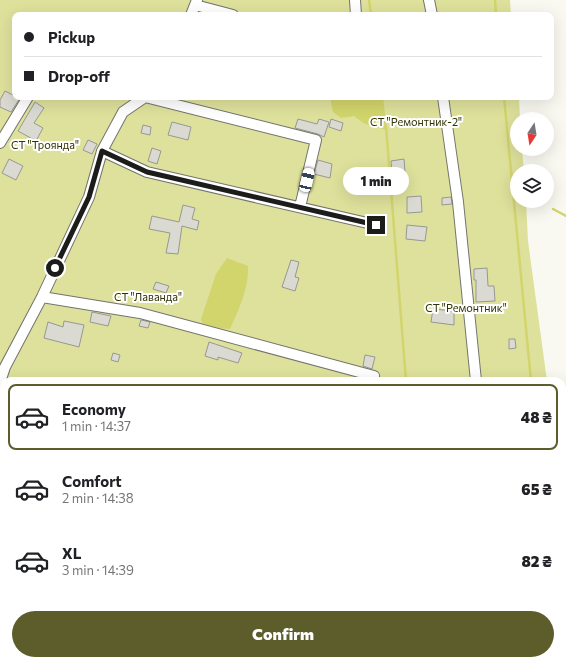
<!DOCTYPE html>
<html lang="en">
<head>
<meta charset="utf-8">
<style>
  body { margin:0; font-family:Commissioner,sans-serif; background:#f6f6f6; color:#202124; height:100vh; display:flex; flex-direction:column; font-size:15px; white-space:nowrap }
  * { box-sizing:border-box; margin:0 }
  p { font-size:13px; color:#757577 }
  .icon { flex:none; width:22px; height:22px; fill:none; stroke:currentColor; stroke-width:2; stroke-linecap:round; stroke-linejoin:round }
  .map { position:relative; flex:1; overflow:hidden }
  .details { position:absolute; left:0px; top:377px; width:566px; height:288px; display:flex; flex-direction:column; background:#fff; border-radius:12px 12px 0 0; box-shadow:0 4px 16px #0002 }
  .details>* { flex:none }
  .guide { position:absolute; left:12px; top:12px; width:542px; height:88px; border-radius:8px; box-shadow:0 4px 16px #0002; display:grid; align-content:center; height:88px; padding:0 12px; background:#fff }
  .needle { width:26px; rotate:192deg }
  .tools { position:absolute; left:510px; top:112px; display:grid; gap:8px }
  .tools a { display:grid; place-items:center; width:44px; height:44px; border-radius:50%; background:#fff; box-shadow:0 4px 16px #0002; font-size:20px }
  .end { position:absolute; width:18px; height:18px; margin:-9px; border:5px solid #1c1c1a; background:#fff; box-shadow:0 0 0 2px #fff }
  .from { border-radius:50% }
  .bubble { position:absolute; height:28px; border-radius:14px; background:#fff; box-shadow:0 4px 16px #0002; font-size:13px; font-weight:800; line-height:28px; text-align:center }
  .car { position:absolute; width:12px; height:24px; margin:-12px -6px; border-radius:5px; box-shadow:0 0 3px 1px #0007; background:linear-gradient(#fff 24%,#345 0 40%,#fff 0 76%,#345 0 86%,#fff 0) }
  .guide b { display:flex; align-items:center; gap:14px; height:38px; font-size:15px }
  .guide b+b { border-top:1px solid #e0e0e0 }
  .guide i { width:10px; height:10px; background:#202124 }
  ul { padding:7px 0 0; list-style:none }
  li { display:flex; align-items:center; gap:12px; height:66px; margin:0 8px 6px; padding:0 4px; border:2px solid transparent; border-radius:8px }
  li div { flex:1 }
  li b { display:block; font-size:15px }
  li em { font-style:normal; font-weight:800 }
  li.on { border-color:#5c5d2a }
  li>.icon { width:36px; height:36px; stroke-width:1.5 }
  .primary-button { display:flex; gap:8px; margin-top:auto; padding:8px 12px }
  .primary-button a { flex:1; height:46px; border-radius:24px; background:#5c5d2a; color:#fff; font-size:16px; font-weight:800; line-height:46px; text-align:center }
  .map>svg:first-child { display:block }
  .green { fill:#dee19b }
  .water { fill:#d2d46c }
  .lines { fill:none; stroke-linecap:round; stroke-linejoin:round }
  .stream { stroke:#d2d46c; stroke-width:2.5 }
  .building { fill:#dadad3; stroke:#979892 }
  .minor-casing { stroke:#74746e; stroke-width:12 }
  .minor { stroke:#fff; stroke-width:10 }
  .route { stroke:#1c1c1a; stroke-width:5 }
  .labels { text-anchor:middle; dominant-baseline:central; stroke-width:4; stroke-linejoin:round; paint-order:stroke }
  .park-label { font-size:11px; fill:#313204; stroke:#fffffe }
</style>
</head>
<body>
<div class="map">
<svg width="566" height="665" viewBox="0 0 566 665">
  <rect width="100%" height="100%" fill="#f9f9f2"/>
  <path class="green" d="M0,0H510L511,15H15V97H519L520,119H517V149H522L524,171H517V201H526L528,241L547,381H4V661H562V550L566,596V665H0Z"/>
  <path class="water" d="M330,97H383L387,130L365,124L354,116L341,118L333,112Z
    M227,258L248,266C249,288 239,309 230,329L219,328L203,324L201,319L216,274Z"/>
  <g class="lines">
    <path class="stream" d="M369,0L371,15
      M495,0L496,15
      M504,97L531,381
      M386,126L406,381
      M553,209L566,216
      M416,661V665
      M557,661V665"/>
  </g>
  <path class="building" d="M5,91L15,96V97L20,98L11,112L0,107V100Z
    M35,102L44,108L34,123L43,128L36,141L18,131Z
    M298,119L317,124L319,119L329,122L324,137L318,134L295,128Z
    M331,119L343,123L341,131L329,127Z
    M172,122L191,127L188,140L168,135Z
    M143,125L151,127L150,135L141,133Z
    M88,140L97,144L92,154L83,150Z
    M152,148L161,151L157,164L148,161Z
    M9,159L23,166L16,180L2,173Z
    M404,159L405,172L392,174L391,161Z
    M318,160L332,164L330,178L314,174Z
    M421,196L422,212L407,213V197Z
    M451,197L452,204L442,205V198Z
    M183,205L195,208L192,219L199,221L197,230L182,226L178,254L166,253L170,233L149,229L152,216L179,222Z
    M407,225L427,227L425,241L406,239Z
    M291,260L299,262L295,277L299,278L295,291L282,287Z
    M487,268L488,286H494L495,301L476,302V280H474V269Z
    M156,282L169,286L166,293L153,289Z
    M433,309L454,311V325L431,322Z
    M92,312L111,316L108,326L90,322Z
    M141,320L150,322L148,328L139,326Z
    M64,321L84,325L79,347L44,338L48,322L63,327Z
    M509,339H515L516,348L509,349Z
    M209,342L242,353L238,363L218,357V360L205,356Z
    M113,353L120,355L118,362L111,360Z
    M365,355L375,357L372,369L363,366Z"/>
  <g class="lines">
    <defs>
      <path id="minor" d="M355,0L356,15
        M429,0L432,15
        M195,5L233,15
        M191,15L197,0
        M145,97L316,140L300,207
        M443,97L458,202L476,381
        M0,143L28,97
        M102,151L147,172L376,225
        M42,297L140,313L374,376L373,381
        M0,382L5,367L42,297L89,197L102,151L123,112L145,97
        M0,442L4,443
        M150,661L162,665
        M494,661L495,665"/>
    </defs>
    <use href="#minor" class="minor-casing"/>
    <use href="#minor" class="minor"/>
  </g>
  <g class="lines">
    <path class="route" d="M55,268L89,197L102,151L147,172L376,225"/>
  </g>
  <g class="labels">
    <g class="park-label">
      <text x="416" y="121">СТ "Ремонтник-2"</text>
      <text x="45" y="144">СТ "Троянда"</text>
      <text x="148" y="296">СТ "Лаванда"</text>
      <text x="466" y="307">СТ "Ремонтник"</text>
    </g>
  </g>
</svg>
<div class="tools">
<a><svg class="needle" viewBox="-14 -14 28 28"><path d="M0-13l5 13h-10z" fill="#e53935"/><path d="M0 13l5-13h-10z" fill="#757577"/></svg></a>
<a><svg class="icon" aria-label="layers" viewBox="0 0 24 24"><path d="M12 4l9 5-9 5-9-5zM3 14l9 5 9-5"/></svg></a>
</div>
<i class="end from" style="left:55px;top:268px"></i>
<i class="end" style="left:376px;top:225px"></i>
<div class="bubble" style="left:343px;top:167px;width:66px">1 min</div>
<i class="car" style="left:307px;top:180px;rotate:13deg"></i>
<div class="guide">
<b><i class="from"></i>Pickup</b>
<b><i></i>Drop-off</b>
</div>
<section class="details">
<ul>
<li class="on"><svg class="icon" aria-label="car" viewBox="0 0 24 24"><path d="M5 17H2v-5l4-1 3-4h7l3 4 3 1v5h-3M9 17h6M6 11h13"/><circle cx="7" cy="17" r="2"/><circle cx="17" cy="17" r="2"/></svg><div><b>Economy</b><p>1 min · 14:37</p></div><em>48 ₴</em></li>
<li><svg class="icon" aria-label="car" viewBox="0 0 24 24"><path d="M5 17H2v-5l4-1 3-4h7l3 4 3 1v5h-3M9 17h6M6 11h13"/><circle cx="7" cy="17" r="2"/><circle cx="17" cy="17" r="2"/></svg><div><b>Comfort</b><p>2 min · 14:38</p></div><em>65 ₴</em></li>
<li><svg class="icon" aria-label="car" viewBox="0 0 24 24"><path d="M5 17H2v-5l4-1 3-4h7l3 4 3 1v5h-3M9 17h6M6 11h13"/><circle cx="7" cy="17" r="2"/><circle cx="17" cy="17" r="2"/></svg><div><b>XL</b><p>3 min · 14:39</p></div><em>82 ₴</em></li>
</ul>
<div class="primary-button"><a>Confirm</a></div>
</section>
</div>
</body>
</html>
